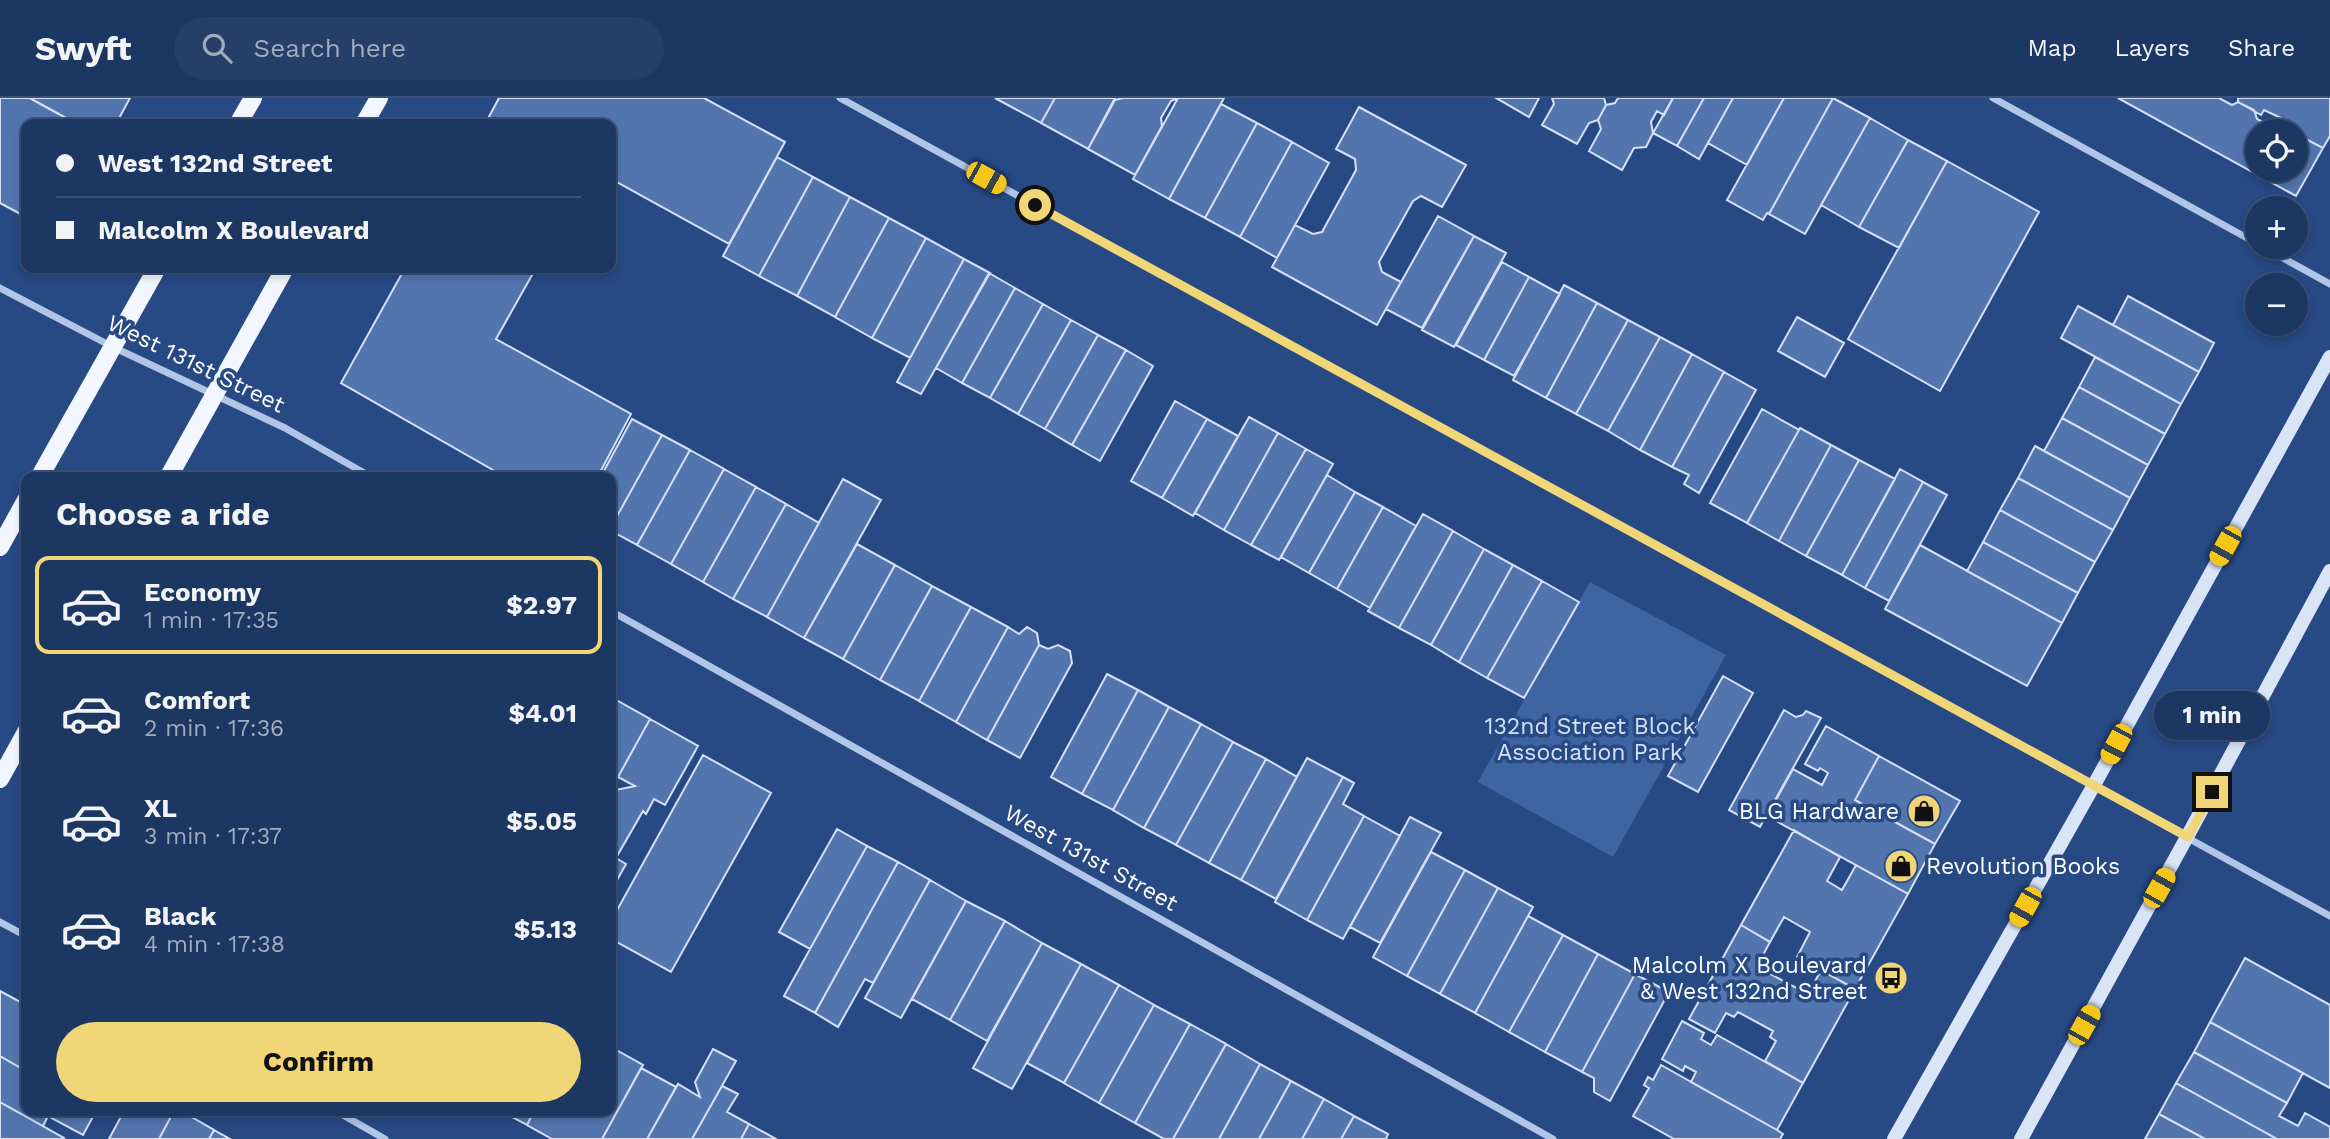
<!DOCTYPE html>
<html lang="en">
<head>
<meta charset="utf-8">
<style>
  body { margin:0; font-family:"Work Sans",sans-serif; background:#253f69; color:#f1f3f6; height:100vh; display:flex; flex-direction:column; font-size:26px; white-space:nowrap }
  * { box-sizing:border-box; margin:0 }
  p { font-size:23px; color:#a0acbe }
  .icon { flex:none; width:38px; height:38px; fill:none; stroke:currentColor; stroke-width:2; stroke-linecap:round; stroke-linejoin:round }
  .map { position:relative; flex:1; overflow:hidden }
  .panel { position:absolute; left:21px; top:374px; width:595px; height:644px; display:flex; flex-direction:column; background:#1d3763; border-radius:14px; box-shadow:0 4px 10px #0003,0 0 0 2px #3b5178 }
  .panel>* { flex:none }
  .top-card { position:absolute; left:21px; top:21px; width:595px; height:154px; border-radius:14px; box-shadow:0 4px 10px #0003,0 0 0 2px #3b5178; display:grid; align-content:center; height:154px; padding:0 35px; background:#1d3763 }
  .controls { position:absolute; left:2245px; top:21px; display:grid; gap:14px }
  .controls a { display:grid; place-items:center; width:63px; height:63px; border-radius:50%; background:#1d3763; box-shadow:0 4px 10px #0003,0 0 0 2px #3b5178; font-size:35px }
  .end { position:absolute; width:32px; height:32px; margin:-16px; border:9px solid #f0d676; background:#111; box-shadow:0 0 0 4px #111 }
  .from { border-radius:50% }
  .bubble { position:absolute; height:49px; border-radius:24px; background:#1d3763; box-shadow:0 4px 10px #0003,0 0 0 2px #3b5178; font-size:23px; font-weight:700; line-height:49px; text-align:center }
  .car { position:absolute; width:21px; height:42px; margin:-21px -10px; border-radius:9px; box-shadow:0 0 5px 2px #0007; background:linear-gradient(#f5c518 24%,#345 0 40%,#f5c518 0 76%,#345 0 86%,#f5c518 0) }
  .top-card b { display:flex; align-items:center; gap:24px; height:66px; font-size:26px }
  .top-card b+b { border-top:2px solid #3b5178 }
  .top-card i { width:18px; height:18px; background:#f1f3f6 }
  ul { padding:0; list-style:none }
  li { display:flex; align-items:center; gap:21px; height:98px; margin:0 14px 10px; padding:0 21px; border:4px solid transparent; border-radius:14px }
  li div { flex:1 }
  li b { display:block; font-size:26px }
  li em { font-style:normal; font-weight:700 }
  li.current { border-color:#f0d676 }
  li>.icon { width:63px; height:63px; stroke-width:1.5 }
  h2 { padding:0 35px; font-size:32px; line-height:84px }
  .primary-button { display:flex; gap:14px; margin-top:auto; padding:14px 35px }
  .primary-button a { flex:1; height:80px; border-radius:42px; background:#f0d676; color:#111; font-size:28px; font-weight:700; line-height:80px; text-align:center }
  header { display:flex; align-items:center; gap:42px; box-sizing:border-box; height:98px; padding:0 35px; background:#1d3763; border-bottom:2px solid #3b5178 }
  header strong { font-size:33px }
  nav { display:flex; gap:38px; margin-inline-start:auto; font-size:24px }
  .search { width:490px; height:63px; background:#253f69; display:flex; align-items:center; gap:18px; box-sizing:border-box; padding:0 24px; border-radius:38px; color:#a0acbe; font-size:26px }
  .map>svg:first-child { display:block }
  .green { fill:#3e64a2 }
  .building { fill:#5375ae; stroke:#d4e1f6; stroke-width:2 }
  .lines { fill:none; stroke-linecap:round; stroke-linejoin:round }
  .street { stroke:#b1c5e7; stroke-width:7 }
  .secondary { stroke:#dae4f7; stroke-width:14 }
  .primary { stroke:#f2f6fe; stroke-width:18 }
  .route { stroke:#f0d676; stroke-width:9 }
  .labels { text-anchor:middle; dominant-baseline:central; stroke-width:7; stroke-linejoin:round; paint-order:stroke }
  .street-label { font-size:23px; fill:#fff; stroke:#274984 }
  .park-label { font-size:23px; fill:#d4e1f6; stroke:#274984 }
  .poi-label { font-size:23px; fill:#fff; stroke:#274984; text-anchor:end }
</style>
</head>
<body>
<header>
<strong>Swyft</strong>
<div class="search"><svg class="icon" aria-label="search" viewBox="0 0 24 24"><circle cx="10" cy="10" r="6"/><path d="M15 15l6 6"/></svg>Search here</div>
<nav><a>Map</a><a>Layers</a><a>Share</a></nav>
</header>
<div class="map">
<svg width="2330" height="1041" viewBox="0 0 2330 1041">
  <rect width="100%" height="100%" fill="#274984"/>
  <path class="green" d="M1590,484L1726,557L1613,759L1478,684Z"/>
  <path class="building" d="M0,0H30L77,26H26V119L0,105Z
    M34,0H130L116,26H77L33,2Z
    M499,0H704L785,44L729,146L611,81V26H485Z
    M995,0H1055L1041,25Z
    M1055,0H1115L1088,51L1041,25Z
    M1123,0H1178L1171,3L1161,20L1162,28L1135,77L1088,51L1115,2Z
    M1178,0H1224L1169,101L1133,81Z
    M1496,0H1539L1529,19Z
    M1552,0H1604L1606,7L1598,22L1589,25L1577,46L1542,27L1554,6Z
    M1618,0H1673L1664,17L1657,13L1651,24L1653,35L1646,49L1634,50L1622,72L1589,53L1601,31L1598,22L1606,7L1615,5Z
    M1673,0H1704L1677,48L1653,35Z
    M1704,0H1733L1699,61L1677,48Z
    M1733,0H1784L1747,67L1708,45Z
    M1784,0H1833L1769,116L1767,115L1763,122L1727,102Z
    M1833,0L1870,20L1805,136L1769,116Z
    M2118,0H2219L2232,7L2238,4L2254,12L2257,21L2272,29L2276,28L2283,31L2284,29L2292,33H2258V72H2296V36L2323,50L2296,98Z
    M2238,0H2330V38L2323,50L2296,36V33L2284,29L2281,20L2264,12L2261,17L2238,4Z
    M1221,6L1257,25L1205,120L1169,101Z
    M1359,9L1466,67L1442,109L1421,98L1413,103L1379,164L1382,174L1401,184L1377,227L1272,169L1295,127L1313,136L1322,134L1356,72L1355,61L1336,51Z
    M1870,20L1908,42L1859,129L1821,107Z
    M1257,25L1292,44L1240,139L1205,120Z
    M1908,42L1947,63L1899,150L1859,129Z
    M1292,44L1329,65L1277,160L1240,139Z
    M777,59L813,79L759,178L723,158Z
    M1947,63L2039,114L1940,293L1848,241Z
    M813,79L850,99L797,198L759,178Z
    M850,99L889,120L835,219L797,198Z
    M1438,118L1474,138L1422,230L1386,211Z
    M889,120L926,140L872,240L835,219Z
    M1474,138L1506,155L1454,249L1422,232Z
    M926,140L964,161L910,260L872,240Z
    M964,161L990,175L921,296L897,284Z
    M1502,164L1529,179L1484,262L1456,247Z
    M405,170H536L496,241L631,316L597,380H507L341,285Z
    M989,175L1015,190L962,285L936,270Z
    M1529,179L1560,196L1514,278L1484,262Z
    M1564,187L1597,205L1546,300L1513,282Z
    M1015,190L1043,206L990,300L962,285Z
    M2128,198L2214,245L2199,274L2113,227Z
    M1597,205L1628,222L1576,316L1546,300Z
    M1043,206L1071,222L1018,316L990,300Z
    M2078,208L2199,274L2181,306L2061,240Z
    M1797,219L1844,245L1825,279L1778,253Z
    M1071,222L1098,237L1045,331L1018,316Z
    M1628,222L1660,239L1608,333L1576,316Z
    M1098,237L1126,252L1072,347L1045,331Z
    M1660,239L1692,256L1640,352L1608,333Z
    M1126,252L1153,268L1100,363L1072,347Z
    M1692,256L1724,274L1672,369L1640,352Z
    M2095,259L2181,306L2165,336L2079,289Z
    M1724,274L1756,292L1699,395L1684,386L1689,377L1672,369Z
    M2079,289L2165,336L2148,367L2062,320Z
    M1175,303L1207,321L1162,400L1131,383Z
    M1762,311L1799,332L1747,425L1710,405Z
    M1249,319L1278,335L1224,432L1195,415Z
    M2062,320L2148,367L2130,400L2044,353Z
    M632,321L662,337L611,429V380H600Z
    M1207,321L1238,338L1193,418L1162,400Z
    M1800,330L1831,347L1779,443L1747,425Z
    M1278,335L1306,351L1251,447L1224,432Z
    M662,337L690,352L637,447L611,433V429Z
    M1831,347L1859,362L1806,458L1779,443Z
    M2035,348L2130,400L2113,432L2018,380Z
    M1306,351L1333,366L1279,462L1251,447Z
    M690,352L724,371L671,466L637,447Z
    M1859,362L1895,381L1842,477L1806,458Z
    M724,371L756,389L703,484L671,466Z
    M1900,371L1923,384L1865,490L1842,477Z
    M1327,377L1355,394L1309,475L1281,459Z
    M2018,380L2113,432L2095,464L2000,412Z
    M843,381L881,402L804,540L767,519Z
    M1923,384L1947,397L1889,503L1865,490Z
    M756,389L786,406L733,501L703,484Z
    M1355,394L1383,409L1337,491L1309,475Z
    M786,406L819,425L767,519L733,501Z
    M1383,409L1416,428L1370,510L1337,491Z
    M2000,412L2095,464L2078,495L1983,444Z
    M1423,416L1453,433L1399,530L1368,513Z
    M1453,433L1484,451L1431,547L1399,530Z
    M1983,444L2078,495L2062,525L1967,473Z
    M857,446L895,467L843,561L804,540Z
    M1920,447L2062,525L2027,588L1885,511Z
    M1484,451L1513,467L1459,564L1431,547Z
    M895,467L932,488L880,582L843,561Z
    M1513,467L1542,483L1487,580L1459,564Z
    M1542,483L1579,504L1524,600L1487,580Z
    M932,488L971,509L919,603L880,582Z
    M971,509L1008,529L956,624L919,603Z
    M1008,529L1019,536L1027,529L1037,535L1039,547L987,642L956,624Z
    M1039,547L1048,551L1058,547L1070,553L1072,565L1020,660L987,642Z
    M1107,576L1138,592L1082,696L1051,679Z
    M1723,578L1753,595L1698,694L1668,678Z
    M1138,592L1169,609L1113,712L1082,696Z
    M611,599L650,621L618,679L611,675Z
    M1169,609L1201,626L1144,730L1113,712Z
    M1784,612L1796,619L1803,617L1806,613L1821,620L1760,729L1729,712Z
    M650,621L698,648L665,707L654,701L646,716L643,713L616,760L626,766L611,793V693L635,688L618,679Z
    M1201,626L1233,644L1176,747L1144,730Z
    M1826,628L1879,658L1855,702L1935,746L1908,796L1767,718L1793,671L1822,687L1828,675L1820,670L1818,673L1805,666Z
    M1233,644L1266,661L1209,765L1176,747Z
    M703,657L771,695L671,874L611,841V823Z
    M1879,658L1960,703L1935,746L1855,702Z
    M1307,660L1343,679L1276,801L1241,782Z
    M1266,661L1297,679L1241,782L1209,765Z
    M1343,679L1354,685L1343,706L1364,718L1307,822L1275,804Z
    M1364,718L1400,738L1343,841L1307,822Z
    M1410,719L1441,735L1380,845L1350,829Z
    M837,731L867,748L810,851L779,834Z
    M1794,732L1840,759L1827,783L1842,792L1856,767L1908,796L1855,891L1797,859L1810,834L1784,819L1770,844L1741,827Z
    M867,748L898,764L815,915L784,898Z
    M1431,754L1465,772L1407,878L1373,859Z
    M898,764L930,782L873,885L865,881L838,929L815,915Z
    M1465,772L1498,790L1440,896L1407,878Z
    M930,782L966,803L901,920L865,900Z
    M1498,790L1533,809L1475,915L1440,896Z
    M966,803L1005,823L950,922L912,901Z
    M1528,818L1563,837L1509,934L1475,915Z
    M1005,823L1042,845L987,943L950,922Z
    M1741,827L1770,844L1760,863L1763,872L1802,893L1811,891L1821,872L1855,891L1803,985L1765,963L1776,943L1770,939L1773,933L1738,914L1734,919L1726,915L1715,935L1689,921Z
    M1563,837L1598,856L1545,954L1509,934Z
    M1042,845L1081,866L1012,991L973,970Z
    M1598,856L1635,876L1582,974L1545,954Z
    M2245,860L2330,907V990L2210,924Z
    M1081,866L1119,887L1064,985L1027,965Z
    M1635,876L1669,894L1610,1003L1594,994V980L1582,974Z
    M1119,887L1154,907L1099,1005L1064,985Z
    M0,893L26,907V973L0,958Z
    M1154,907L1190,926L1135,1025L1099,1005Z
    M1682,923L1704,935L1701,941L1711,947L1717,937L1803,985L1777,1032L1691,984L1696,974L1685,968L1683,973L1662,961Z
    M2210,924L2303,975L2287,1005L2194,954Z
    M1190,926L1226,946L1173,1041H1164L1135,1025Z
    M1226,946L1260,966L1219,1041H1173Z
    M611,949L643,967L602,1041H552L527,1027L534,1013H611Z
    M713,951L736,963L692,1041H647L678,986L700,999L695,984Z
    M2194,954L2287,1005L2279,1018L2298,1028L2305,1015L2330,1029V1041H2277L2176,985Z
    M0,958L26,973V1013H96L83,1037L48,1018L43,1028L0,1004Z
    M1260,966L1291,983L1259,1041H1219Z
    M1661,967L1777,1032L1783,1036L1780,1041H1674L1633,1018L1649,990L1644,987L1648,979L1653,982Z
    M641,970L676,989L647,1041H602Z
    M1291,983L1324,1001L1302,1041H1259Z
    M2176,985L2277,1041H2205L2159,1016Z
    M722,988L738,996L727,1014L749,1026L741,1041H692Z
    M1324,1001L1354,1018L1341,1041H1302Z
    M0,1004L64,1040L63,1041H0Z
    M124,1013H174L159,1041H109Z
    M174,1013H181L214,1032L209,1041H159Z
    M501,1013H534L527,1027Z
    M2159,1016L2205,1041H2145Z
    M1354,1018L1388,1036L1386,1041H1341Z
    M749,1026L776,1041H741Z
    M214,1032L230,1041H209Z"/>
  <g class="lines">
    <path class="street" d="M840,0L2330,818
      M1993,0L2258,146
      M2263,149L2330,186
      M0,190L113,249L285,330L373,380
      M611,513L1553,1041
      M0,824L26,838
      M336,1013L385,1041"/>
    <path class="secondary" d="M1894,1041L2094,687L2330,259
      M2021,1041L2187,739L2330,473"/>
    <path class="primary" d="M238,26L253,0
      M364,26L379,0
      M39,380L157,170
      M168,380L285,170
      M0,449L26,402
      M0,681L26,634"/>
  </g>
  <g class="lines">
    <path class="route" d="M1035,107L2188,739L2212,694"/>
  </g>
  <defs>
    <symbol id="shop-disc" viewBox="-11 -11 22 22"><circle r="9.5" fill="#f0d676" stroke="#274984"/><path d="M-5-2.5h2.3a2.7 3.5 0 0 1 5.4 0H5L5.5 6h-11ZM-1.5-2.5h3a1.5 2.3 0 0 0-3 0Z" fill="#111"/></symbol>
    <symbol id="bus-disc" viewBox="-11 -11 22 22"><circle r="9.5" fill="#f0d676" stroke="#274984"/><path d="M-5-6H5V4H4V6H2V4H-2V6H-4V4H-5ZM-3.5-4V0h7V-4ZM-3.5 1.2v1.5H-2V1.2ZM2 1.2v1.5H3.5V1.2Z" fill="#111"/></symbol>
  </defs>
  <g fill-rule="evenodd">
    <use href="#shop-disc" x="1905" y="694" width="38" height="38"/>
    <use href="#shop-disc" x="1882" y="749" width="38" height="38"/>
    <use href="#bus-disc" x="1872" y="861" width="38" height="38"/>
  </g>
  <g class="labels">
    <g class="street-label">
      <text transform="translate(196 266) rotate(26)">West 131st Street</text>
      <text transform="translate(1091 760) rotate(29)">West 131st Street</text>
    </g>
    <g class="park-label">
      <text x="1590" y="628">132nd Street Block<tspan x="1590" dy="26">Association Park</tspan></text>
    </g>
    <g class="poi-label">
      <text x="1899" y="713">BLG Hardware</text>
      <text x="1926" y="768" text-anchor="start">Revolution Books</text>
      <text x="1867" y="867">Malcolm X Boulevard<tspan x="1867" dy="26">&amp; West 132nd Street</tspan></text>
    </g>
  </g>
</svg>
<div class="controls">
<a><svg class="icon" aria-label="locate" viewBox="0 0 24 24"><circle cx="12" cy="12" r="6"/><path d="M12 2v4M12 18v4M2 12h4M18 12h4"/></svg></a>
<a>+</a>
<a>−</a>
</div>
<i class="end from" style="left:1035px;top:107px"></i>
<i class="end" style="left:2212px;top:694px"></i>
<div class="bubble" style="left:2154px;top:593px;width:116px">1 min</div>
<i class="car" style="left:986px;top:80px;rotate:119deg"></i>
<i class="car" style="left:2225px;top:448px;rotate:209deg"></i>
<i class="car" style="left:2116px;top:646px;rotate:208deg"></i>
<i class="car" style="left:2159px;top:790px;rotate:29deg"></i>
<i class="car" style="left:2025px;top:809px;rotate:209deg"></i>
<i class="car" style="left:2084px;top:927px;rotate:29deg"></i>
<div class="top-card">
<b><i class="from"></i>West 132nd Street</b>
<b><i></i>Malcolm X Boulevard</b>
</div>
<section class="panel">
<h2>Choose a ride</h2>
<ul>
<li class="current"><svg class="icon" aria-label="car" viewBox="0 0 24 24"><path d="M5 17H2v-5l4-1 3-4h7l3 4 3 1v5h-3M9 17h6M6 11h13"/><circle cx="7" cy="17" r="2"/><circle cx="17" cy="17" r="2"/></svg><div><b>Economy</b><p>1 min · 17:35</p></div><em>$2.97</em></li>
<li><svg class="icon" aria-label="car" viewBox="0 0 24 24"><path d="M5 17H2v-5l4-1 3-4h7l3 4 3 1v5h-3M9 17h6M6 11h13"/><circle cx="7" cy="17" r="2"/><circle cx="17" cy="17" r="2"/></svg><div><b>Comfort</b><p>2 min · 17:36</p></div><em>$4.01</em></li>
<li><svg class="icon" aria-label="car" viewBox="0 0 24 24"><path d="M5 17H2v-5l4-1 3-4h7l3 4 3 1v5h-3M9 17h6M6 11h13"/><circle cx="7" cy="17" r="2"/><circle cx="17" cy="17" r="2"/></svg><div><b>XL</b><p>3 min · 17:37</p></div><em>$5.05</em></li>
<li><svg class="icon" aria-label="car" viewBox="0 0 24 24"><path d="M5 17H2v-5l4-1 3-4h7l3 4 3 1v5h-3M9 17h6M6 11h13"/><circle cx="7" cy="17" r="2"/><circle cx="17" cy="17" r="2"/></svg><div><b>Black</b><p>4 min · 17:38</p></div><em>$5.13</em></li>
</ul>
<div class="primary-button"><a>Confirm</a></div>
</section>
</div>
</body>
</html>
